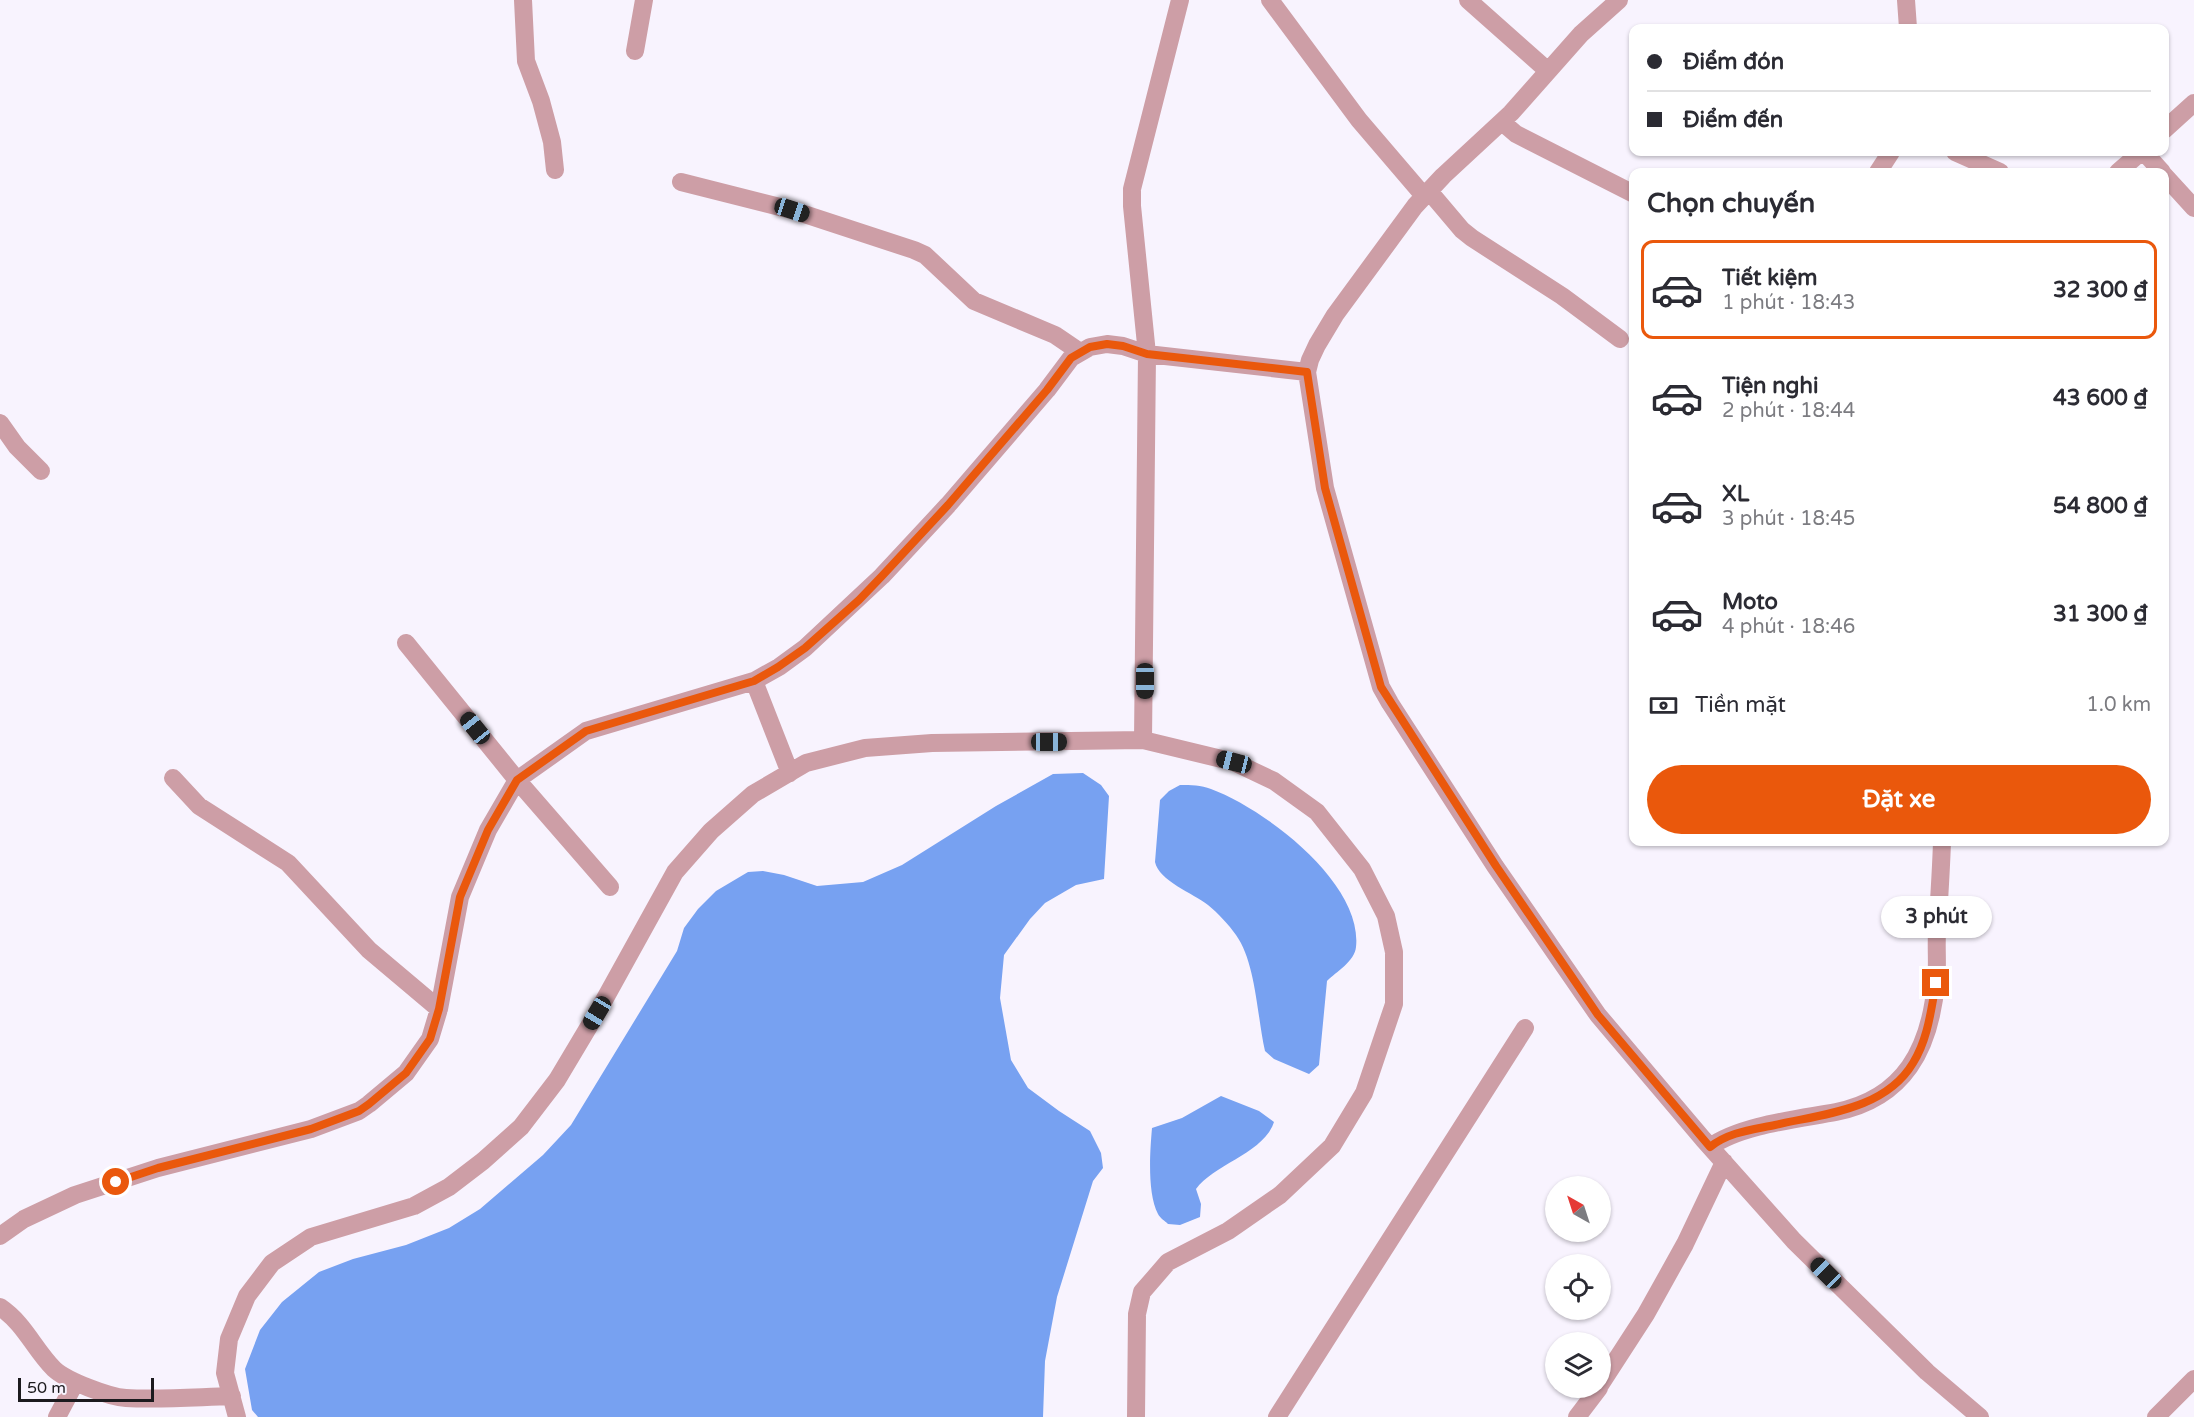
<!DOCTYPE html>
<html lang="vi">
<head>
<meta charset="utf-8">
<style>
  body { margin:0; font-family:"Varela Round",sans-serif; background:#f2f2f3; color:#2b2b33; height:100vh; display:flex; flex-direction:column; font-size:22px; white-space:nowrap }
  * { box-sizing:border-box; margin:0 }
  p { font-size:20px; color:#7c7c81 }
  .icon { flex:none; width:33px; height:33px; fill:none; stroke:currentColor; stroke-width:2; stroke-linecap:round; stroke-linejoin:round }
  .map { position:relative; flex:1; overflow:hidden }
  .details { position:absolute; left:1629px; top:168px; width:540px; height:678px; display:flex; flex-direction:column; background:#fff; border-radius:12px; box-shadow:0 2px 4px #0004 }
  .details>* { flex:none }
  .guide { position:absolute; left:1629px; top:24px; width:540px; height:132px; border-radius:12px; box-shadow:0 2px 4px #0004; display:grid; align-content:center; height:132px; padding:0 18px; background:#fff }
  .needle { width:39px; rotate:321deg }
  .controls { position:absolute; left:1545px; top:1176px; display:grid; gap:12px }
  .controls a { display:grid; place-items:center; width:66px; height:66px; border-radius:50%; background:#fff; box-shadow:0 2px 4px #0004; font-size:30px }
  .scale { position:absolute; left:18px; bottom:15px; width:136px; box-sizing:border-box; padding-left:6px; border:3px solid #1c1a1e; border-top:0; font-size:16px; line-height:21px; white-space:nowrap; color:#1c1a1e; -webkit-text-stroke:4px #f8f3fe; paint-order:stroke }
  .end { position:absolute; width:27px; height:27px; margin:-14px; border:8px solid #ea580c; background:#fff; box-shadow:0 0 0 3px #fff }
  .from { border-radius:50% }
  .bubble { position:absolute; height:42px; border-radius:21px; background:#fff; box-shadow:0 2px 4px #0004; font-size:20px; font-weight:700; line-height:42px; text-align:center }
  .car { position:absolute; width:18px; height:36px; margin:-18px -9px; border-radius:8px; box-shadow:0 0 4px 2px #0007; background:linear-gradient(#222 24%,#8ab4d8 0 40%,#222 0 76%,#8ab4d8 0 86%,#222 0) }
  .guide b { display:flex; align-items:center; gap:21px; height:57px; font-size:22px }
  .guide b+b { border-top:2px solid #e1e1e2 }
  .guide i { width:15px; height:15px; background:#2b2b33 }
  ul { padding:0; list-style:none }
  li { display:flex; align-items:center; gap:18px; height:99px; margin:0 12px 9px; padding:0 6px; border:3px solid transparent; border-radius:12px }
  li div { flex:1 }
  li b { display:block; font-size:22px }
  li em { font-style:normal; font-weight:700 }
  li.on { border-color:#ea580c }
  li>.icon { width:54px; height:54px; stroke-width:1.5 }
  h2 { padding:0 18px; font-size:27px; line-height:72px }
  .pay { display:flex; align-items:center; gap:15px; height:66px; padding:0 18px; font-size:22px }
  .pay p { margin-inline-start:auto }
  .cta { display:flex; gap:12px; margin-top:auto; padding:12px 18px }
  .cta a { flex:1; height:69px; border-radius:36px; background:#ea580c; color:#fff; font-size:24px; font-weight:700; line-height:69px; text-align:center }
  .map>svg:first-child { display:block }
  .water { fill:#77a1f1 }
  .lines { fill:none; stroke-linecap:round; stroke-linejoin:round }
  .minor { stroke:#cd9ea6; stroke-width:18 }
  .route { stroke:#ea580c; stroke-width:8 }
</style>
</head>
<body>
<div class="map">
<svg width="2194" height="1417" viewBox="0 0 2194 1417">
  <rect width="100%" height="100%" fill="#f8f3fe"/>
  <path class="water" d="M1083,773L1101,785L1109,796L1104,879L1076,885L1045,903L1030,919L1004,955L1000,998L1011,1060L1028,1088L1059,1111L1090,1131L1101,1153L1103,1168L1093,1181L1057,1297L1045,1361L1043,1417H258L252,1410L245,1369L260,1330L282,1302L319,1272L353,1259L406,1245L449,1228L480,1209L543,1155L571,1125L677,951L684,928L698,909L716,891L748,872L763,871L784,875L817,886L863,882L902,865L996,806L1053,774Z
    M1180,785C1191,785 1201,785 1211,789C1265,809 1363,883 1356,947C1355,961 1336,972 1327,981L1319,1065L1309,1074L1274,1059L1265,1051C1257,1016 1256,963 1236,935C1229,925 1217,912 1208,905C1193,893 1159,881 1155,862L1160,800L1169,791Z
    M1221,1096L1259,1111L1274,1122C1264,1153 1214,1164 1196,1189L1201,1204L1200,1217L1180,1225L1168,1224C1165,1221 1160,1218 1158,1214C1147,1193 1150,1151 1152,1128L1182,1118Z"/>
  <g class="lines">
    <path class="minor" d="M523,0L526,61L541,101L552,142L555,170
      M1270,0L1359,120L1424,196
      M1468,0L1548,71
      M1619,0L1581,34L1511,113L1443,176L1415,206L1335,315L1317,345L1310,360L1307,372L1325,488L1381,687L1390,703L1495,866L1598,1015L1703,1139L1794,1241L1927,1372L1980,1417
      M1906,0L1908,28
      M635,51L644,0
      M1502,122L1516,134L1634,194
      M2164,130L2194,103
      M1955,152L2000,172
      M2144,152L2162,172
      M1878,172L1891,152
      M2118,172L2141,152
      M2164,175L2194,208
      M681,182L792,210L914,250L925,255L974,301L1055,335L1080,352
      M1429,191L1462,230L1472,238L1562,296L1620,339
      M0,423L17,447L41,471
      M406,643L517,780L610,887
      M754,681L790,773
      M173,778L199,806L288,863L369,950L439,1009
      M1710,1147C1740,1125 1799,1119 1836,1112C1905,1098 1930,1048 1936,983C1938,966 1936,949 1937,933C1939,902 1941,872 1942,842
      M0,1236L24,1219L75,1195L158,1168L311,1129L359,1111L369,1104L406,1073L430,1039L439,1009L460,897L488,830L517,780L586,731L754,681L779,667L805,648L882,576L948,505L1047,390L1071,358L1090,347L1107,344L1123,346L1147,354L1307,372
      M0,1307C25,1324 34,1349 54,1369C67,1381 109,1397 126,1398C161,1400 197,1397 232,1396
      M1600,1385L1646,1314L1685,1244L1724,1162
      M57,1417L75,1383
      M237,1417L225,1373L229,1339L247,1296L272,1263L311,1237L414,1206L449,1187L483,1161L521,1127L557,1080L597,1013L675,872L711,831L753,794L806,763L865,748L932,743L1143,740
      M1136,1417L1137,1314L1142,1292L1168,1262L1228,1231L1280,1195L1332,1146L1364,1093L1394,1004V952L1386,916L1362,869L1317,812L1274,781L1234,762L1143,740L1147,354L1132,206V189L1180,0
      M1277,1417L1525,1028
      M1577,1417L1599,1388
      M2156,1417L2194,1379"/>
  </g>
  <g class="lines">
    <path class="route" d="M116,1182L158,1168L311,1129L359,1111L369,1104L406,1073L430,1039L439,1009L460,897L488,830L517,780L586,731L754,681L778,667L805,648L859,600L882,576L948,505L1047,390L1071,358L1090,347L1107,344L1123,346L1147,354L1307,372L1325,488L1381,687L1496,866L1598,1015L1710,1147C1729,1132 1751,1130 1775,1125C1823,1114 1885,1110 1913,1063C1928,1039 1931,1010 1936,983"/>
  </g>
</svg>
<div class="controls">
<a><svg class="needle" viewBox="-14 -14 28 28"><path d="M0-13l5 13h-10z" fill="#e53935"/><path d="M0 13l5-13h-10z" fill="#7c7c81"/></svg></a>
<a><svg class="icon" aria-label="locate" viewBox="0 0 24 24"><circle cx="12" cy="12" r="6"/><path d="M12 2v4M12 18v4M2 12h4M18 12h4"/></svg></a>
<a><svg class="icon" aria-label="layers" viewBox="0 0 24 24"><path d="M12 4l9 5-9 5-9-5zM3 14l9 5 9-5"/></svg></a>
</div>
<div class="scale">50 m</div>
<i class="end from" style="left:116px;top:1182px"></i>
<i class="end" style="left:1936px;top:983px"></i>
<div class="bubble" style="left:1881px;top:896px;width:111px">3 phút</div>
<i class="car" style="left:792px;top:210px;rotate:108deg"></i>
<i class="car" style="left:1145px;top:681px;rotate:180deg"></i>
<i class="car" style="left:475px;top:728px;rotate:321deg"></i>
<i class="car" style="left:1049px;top:742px;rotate:90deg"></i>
<i class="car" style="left:1234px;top:762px;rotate:284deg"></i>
<i class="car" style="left:597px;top:1013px;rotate:211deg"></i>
<i class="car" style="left:1826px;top:1273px;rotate:315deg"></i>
<div class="guide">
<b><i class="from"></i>Điểm đón</b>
<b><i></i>Điểm đến</b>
</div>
<section class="details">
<h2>Chọn chuyến</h2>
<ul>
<li class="on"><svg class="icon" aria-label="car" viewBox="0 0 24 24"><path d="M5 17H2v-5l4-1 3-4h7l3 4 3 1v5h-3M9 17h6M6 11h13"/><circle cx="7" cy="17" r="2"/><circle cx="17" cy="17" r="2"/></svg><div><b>Tiết kiệm</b><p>1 phút · 18:43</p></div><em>32 300 ₫</em></li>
<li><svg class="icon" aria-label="car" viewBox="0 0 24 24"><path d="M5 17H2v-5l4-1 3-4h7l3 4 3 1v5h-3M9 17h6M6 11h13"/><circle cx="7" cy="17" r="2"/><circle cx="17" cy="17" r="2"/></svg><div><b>Tiện nghi</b><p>2 phút · 18:44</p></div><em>43 600 ₫</em></li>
<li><svg class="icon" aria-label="car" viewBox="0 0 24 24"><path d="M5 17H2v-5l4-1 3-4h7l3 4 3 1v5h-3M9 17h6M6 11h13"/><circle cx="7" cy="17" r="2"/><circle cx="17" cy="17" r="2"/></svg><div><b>XL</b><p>3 phút · 18:45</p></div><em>54 800 ₫</em></li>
<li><svg class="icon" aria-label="car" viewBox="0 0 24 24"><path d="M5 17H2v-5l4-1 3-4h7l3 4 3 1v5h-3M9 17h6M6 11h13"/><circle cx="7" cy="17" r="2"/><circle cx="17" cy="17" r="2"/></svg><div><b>Moto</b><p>4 phút · 18:46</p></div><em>31 300 ₫</em></li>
</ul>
<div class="pay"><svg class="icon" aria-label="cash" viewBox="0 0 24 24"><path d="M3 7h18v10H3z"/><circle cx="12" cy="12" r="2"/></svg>Tiền mặt<p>1.0 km</p></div>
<div class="cta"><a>Đặt xe</a></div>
</section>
</div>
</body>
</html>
